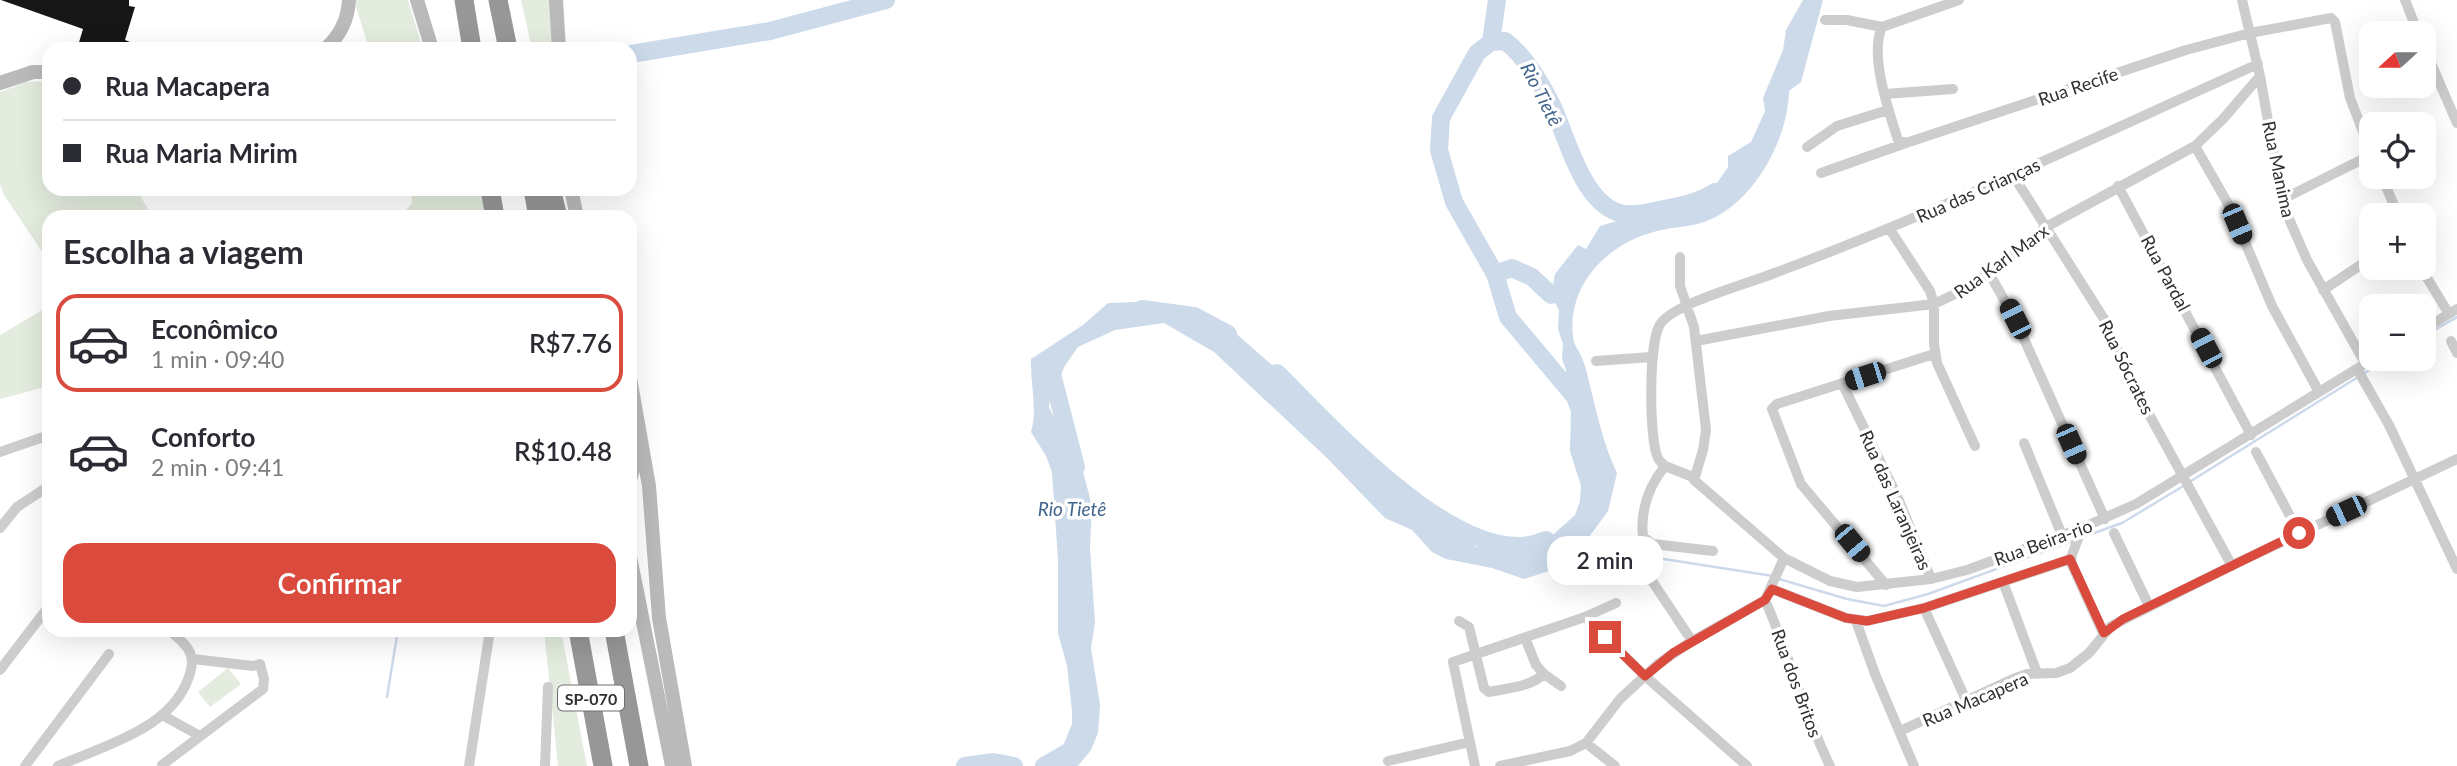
<!DOCTYPE html>
<html lang="pt">
<head>
<meta charset="utf-8">
<style>
  body { margin:0; font-family:Lato,sans-serif; background:#f7f7f7; color:#2b2b33; height:100vh; display:flex; flex-direction:column; font-size:26px; white-space:nowrap }
  * { box-sizing:border-box; margin:0 }
  p { font-size:23px; color:#7c7c81 }
  .icon { flex:none; width:38px; height:38px; fill:none; stroke:currentColor; stroke-width:2; stroke-linecap:round; stroke-linejoin:round }
  .map { position:relative; flex:1; overflow:hidden }
  .sheet { position:absolute; left:42px; top:210px; width:595px; height:427px; display:flex; flex-direction:column; background:#fff; border-radius:21px; box-shadow:0 7px 28px #0002 }
  .sheet>* { flex:none }
  .hud { position:absolute; left:42px; top:42px; width:595px; height:154px; border-radius:21px; box-shadow:0 7px 28px #0002; display:grid; align-content:center; height:154px; padding:0 21px; background:#fff }
  .needle { width:46px; rotate:249deg }
  .controls { position:absolute; left:2359px; top:21px; display:grid; gap:14px }
  .controls a { display:grid; place-items:center; width:77px; height:77px; border-radius:14px; background:#fff; box-shadow:0 7px 28px #0002; font-size:35px }
  .end { position:absolute; width:32px; height:32px; margin:-16px; border:9px solid #da4b3e; background:#fff; box-shadow:0 0 0 4px #fff }
  .from { border-radius:50% }
  .bubble { position:absolute; height:49px; border-radius:21px; background:#fff; box-shadow:0 7px 28px #0002; font-size:23px; font-weight:600; line-height:49px; text-align:center }
  .car { position:absolute; width:21px; height:42px; margin:-21px -10px; border-radius:9px; box-shadow:0 0 5px 2px #0007; background:linear-gradient(#222 24%,#8ab4d8 0 40%,#222 0 76%,#8ab4d8 0 86%,#222 0) }
  .hud b { display:flex; align-items:center; gap:24px; height:66px; font-size:26px }
  .hud b+b { border-top:2px solid #e1e1e2 }
  .hud i { width:18px; height:18px; background:#2b2b33 }
  ul { padding:0; list-style:none }
  li { display:flex; align-items:center; gap:21px; height:98px; margin:0 14px 10px; padding:0 7px; border:4px solid transparent; border-radius:21px }
  li div { flex:1 }
  li b { display:block; font-size:26px }
  li em { font-style:normal; font-weight:600 }
  li.active { border-color:#da4b3e }
  li>.icon { width:63px; height:63px; stroke-width:1.5 }
  h2 { padding:0 21px; font-size:32px; line-height:84px }
  .cta { display:flex; gap:14px; margin-top:auto; padding:14px 21px }
  .cta a { flex:1; height:80px; border-radius:21px; background:#da4b3e; color:#fff; font-size:28px; font-weight:600; line-height:80px; text-align:center }
  .map>svg:first-child { display:block }
  .green { fill:#e4ecdf }
  .water { fill:#ccdaea }
  .lines { fill:none; stroke-linecap:round; stroke-linejoin:round }
  .stream { stroke:#ccdaea; stroke-width:2.5 }
  .river { stroke:#ccdaea; stroke-width:18 }
  .building { fill:#171717 }
  .street { stroke:#cdcdcd; stroke-width:10 }
  .secondary { stroke:#bababa; stroke-width:14 }
  .highway { stroke:#979797; stroke-width:19 }
  .route { stroke:#da4b3e; stroke-width:9 }
  .labels { text-anchor:middle; dominant-baseline:central; stroke-width:7; stroke-linejoin:round; paint-order:stroke }
  .shield { fill:#fff; stroke:#6e6e6e; stroke-width:2 }
  .shield-label { font-size:16px; font-weight:bold; fill:#303030 }
  .street-label { font-size:18px; fill:#303030; stroke:#fff }
  .water-label { font-size:19px; font-style:italic; fill:#42658d; stroke:#fff }
</style>
</head>
<body>
<div class="map">
<svg width="2457" height="766" viewBox="0 0 2457 766">
  <rect width="100%" height="100%" fill="#fff"/>
  <path class="green" d="M356,0H408L423,49H369L356,7Z
    M521,0H550L553,49H532Z
    M49,81V189H136L153,217H49V262L4,195L0,184V92L26,82Z
    M411,189H481L486,217H400L412,203Z
    M49,306V386L0,399V335Z
    M544,630H561L587,766H558Z
    M228,668L241,684L210,707L198,692Z"/>
  <path class="water" d="M1803,0H1823L1801,82L1789,91C1788,140 1753,205 1704,222C1689,227 1672,227 1657,231C1608,243 1567,284 1573,337C1573,344 1579,350 1581,356C1585,364 1587,373 1589,382C1597,413 1603,444 1617,473L1608,511L1586,541L1570,558L1549,571L1524,579L1492,568L1446,559L1432,552L1412,530L1385,518L1327,458L1214,352L1164,323L1115,330L1078,347L1052,384L1049,407L1060,430L1079,456L1092,506L1090,548L1095,623L1091,648L1100,705L1098,733L1091,750L1078,766H1048L1056,763L1072,724V711L1067,666L1058,633V560L1052,472L1046,456L1031,432C1038,408 1030,384 1031,359L1083,325L1108,303L1136,302L1232,330L1288,379L1298,400L1330,427L1366,469L1476,547L1516,549L1554,534L1575,515L1580,501L1581,486L1570,451L1571,408L1566,370L1562,359L1563,344L1558,329L1559,310L1551,295L1555,274L1578,245L1586,249L1600,226L1637,215L1685,212L1717,183L1728,167V156L1751,142L1757,129L1765,111L1763,98L1783,50L1786,30Z"/>
  <g class="lines">
    <path class="stream" d="M2424,336L2457,317
      M2363,374L2387,359
      M2191,481L2358,377
      M2083,537L2122,523L2185,485
      M1586,541L1625,553L1773,576
      M1779,579L1847,599L1884,606L1928,594L2073,541
      M387,697L398,630"/>
    <path class="river" d="M1491,42L1497,0
      M631,54L770,31L886,0
      M1495,274L1512,268L1532,277L1551,295
      M1142,309L1194,316L1228,334
      M1057,360L1052,374L1076,467
      M1277,373C1330,425 1465,578 1546,540
      M1580,410L1575,397L1508,317L1495,274L1454,202L1439,150L1441,118L1477,53L1491,42L1505,41C1526,57 1540,82 1552,105C1567,137 1581,199 1617,212C1629,217 1647,213 1659,210C1679,206 1698,203 1715,192
      M965,766L994,762L1014,766
      M1044,766L1077,747"/>
  </g>
  <path class="building" d="M1,0H129V6L135,7L125,40L147,49H77L83,29Z"/>
  <g class="lines">
    <path class="street" d="M2242,0L2260,76L2278,177L2286,212L2307,260L2365,363
      M2405,0L2418,33
      M1825,20H1847L1882,27
      M1882,27C1869,55 1889,112 1898,140L1906,143L2186,50L2250,33L2331,18L2335,22L2350,98L2371,152
      M1882,27L1959,0
      M2424,47L2457,123
      M1885,94L1953,89
      M2195,146L2231,209L2272,306L2319,392
      M1807,147L1837,126L1888,110
      M1821,173L1906,143
      M2013,175L2104,319L2133,385L2232,566
      M2382,177L2398,215
      M2118,186L2251,435
      M2283,199L2371,155
      M1889,228L1930,291L1934,304V344L1937,363L1975,446
      M1680,257V286L1694,327L1706,430L1703,450L1694,480L1784,558L1830,581L1857,587L1931,579L1967,570L2082,528L2136,504L2373,359
      M2421,268L2449,314
      M1989,273L2015,319L2105,519
      M2323,290L2371,258
      M2424,329L2457,309
      M1696,341L1829,316L1934,304L1972,286L2046,227L2195,146L2223,119L2260,76
      M2451,341L2457,353
      M1596,361L1651,357
      M2357,369L2389,425L2457,569
      M1842,383L1898,498L1931,579
      M2024,443L2062,535
      M0,452L49,435
      M2256,452L2299,533
      M1665,466C1663,464 1659,461 1658,458C1649,442 1648,338 1661,323C1676,303 1746,284 1772,274C1937,213 2097,136 2258,64
      M1693,477L1665,466C1649,486 1640,510 1643,537L1653,544L1713,551
      M0,528L17,507L49,486
      M2082,528L2072,555L2071,563L2103,633
      M2114,533L2149,606
      M1650,578L1692,641
      M2003,582L2037,673
      M1886,585L1801,484L1772,409L1777,404L1934,354
      M1772,589L1846,618L1867,621L1924,608L2071,559
      M1765,600C1789,654 1804,713 1830,766
      M1924,608L1966,700
      M1585,617L1645,676L1747,766
      M1459,621L1469,627L1484,688L1489,692C1508,688 1530,687 1544,674L1561,686
      M1856,621L1875,674L1914,766
      M1525,638L1536,665L1544,674
      M0,670L49,606
      M164,716L200,736
      M1900,731L2013,679L2027,674L2056,673L2070,668L2089,653L2111,626L2239,562L2457,459
      M1586,743L1620,699L1658,664L1692,641L1765,600L1784,558
      M1388,761L1470,742
      M162,765L263,689L264,679L260,664L253,666L193,659
      M25,766L109,654
      M58,766C101,747 166,730 186,684C199,656 190,648 169,630
      M469,766L490,630
      M545,766L548,687
      M1475,766L1453,662L1585,617L1616,603
      M1500,766L1570,751L1586,743L1615,766"/>
    <path class="secondary" d="M417,0L432,49
      M556,0L559,49
      M325,49C340,36 348,20 349,0
      M0,83L33,72H49
      M571,189L577,217
      M630,378L649,486L659,618L685,766
      M630,480L640,444
      M630,557L672,766"/>
    <path class="highway" d="M464,0L472,49
      M498,0L508,49
      M490,189L495,217
      M533,189L538,217
      M551,189L558,217
      M578,630L603,766
      M614,630L639,766"/>
  </g>
  <g class="lines">
    <path class="route" d="M1605,637L1645,676L1673,653L1765,600L1772,589L1846,618L1867,621L1924,608L2070,559L2104,633L2123,619L2299,533"/>
  </g>
  <g class="labels">
    <rect class="shield" x="558" y="685.5" width="66" height="25" rx="5"/>
    <g class="shield-label">
      <text x="591" y="698">SP-070</text>
    </g>
    <g class="street-label">
      <text transform="translate(2078 86) rotate(-19)">Rua Recife</text>
      <text transform="translate(2279 169) rotate(78)">Rua Manima</text>
      <text transform="translate(1978 190) rotate(-24)">Rua das Crianças</text>
      <text transform="translate(2001 261) rotate(-36)">Rua Karl Marx</text>
      <text transform="translate(2166 273) rotate(62)">Rua Pardal</text>
      <text transform="translate(2127 367) rotate(64)">Rua Sócrates</text>
      <text transform="translate(1896 500) rotate(66)">Rua das Laranjeiras</text>
      <text transform="translate(2043 542) rotate(-20)">Rua Beira-rio</text>
      <text transform="translate(1797 683) rotate(70)">Rua dos Britos</text>
      <text transform="translate(1975 699) rotate(-23)">Rua Macapera</text>
    </g>
    <g class="water-label">
      <text transform="translate(1542 94) rotate(63)">Rio Tietê</text>
      <text x="1072" y="508">Rio Tietê</text>
    </g>
  </g>
</svg>
<div class="controls">
<a><svg class="needle" viewBox="-14 -14 28 28"><path d="M0-13l5 13h-10z" fill="#e53935"/><path d="M0 13l5-13h-10z" fill="#7c7c81"/></svg></a>
<a><svg class="icon" aria-label="locate" viewBox="0 0 24 24"><circle cx="12" cy="12" r="6"/><path d="M12 2v4M12 18v4M2 12h4M18 12h4"/></svg></a>
<a>+</a>
<a>−</a>
</div>
<i class="end from" style="left:2299px;top:533px"></i>
<i class="end" style="left:1605px;top:637px"></i>
<div class="bubble" style="left:1547px;top:536px;width:116px">2 min</div>
<i class="car" style="left:2237px;top:224px;rotate:157deg"></i>
<i class="car" style="left:2015px;top:319px;rotate:333deg"></i>
<i class="car" style="left:2206px;top:348px;rotate:332deg"></i>
<i class="car" style="left:1865px;top:376px;rotate:252deg"></i>
<i class="car" style="left:2071px;top:444px;rotate:156deg"></i>
<i class="car" style="left:2346px;top:511px;rotate:245deg"></i>
<i class="car" style="left:1852px;top:543px;rotate:140deg"></i>
<div class="hud">
<b><i class="from"></i>Rua Macapera</b>
<b><i></i>Rua Maria Mirim</b>
</div>
<section class="sheet">
<h2>Escolha a viagem</h2>
<ul>
<li class="active"><svg class="icon" aria-label="car" viewBox="0 0 24 24"><path d="M5 17H2v-5l4-1 3-4h7l3 4 3 1v5h-3M9 17h6M6 11h13"/><circle cx="7" cy="17" r="2"/><circle cx="17" cy="17" r="2"/></svg><div><b>Econômico</b><p>1 min · 09:40</p></div><em>R$7.76</em></li>
<li><svg class="icon" aria-label="car" viewBox="0 0 24 24"><path d="M5 17H2v-5l4-1 3-4h7l3 4 3 1v5h-3M9 17h6M6 11h13"/><circle cx="7" cy="17" r="2"/><circle cx="17" cy="17" r="2"/></svg><div><b>Conforto</b><p>2 min · 09:41</p></div><em>R$10.48</em></li>
</ul>
<div class="cta"><a>Confirmar</a></div>
</section>
</div>
</body>
</html>
